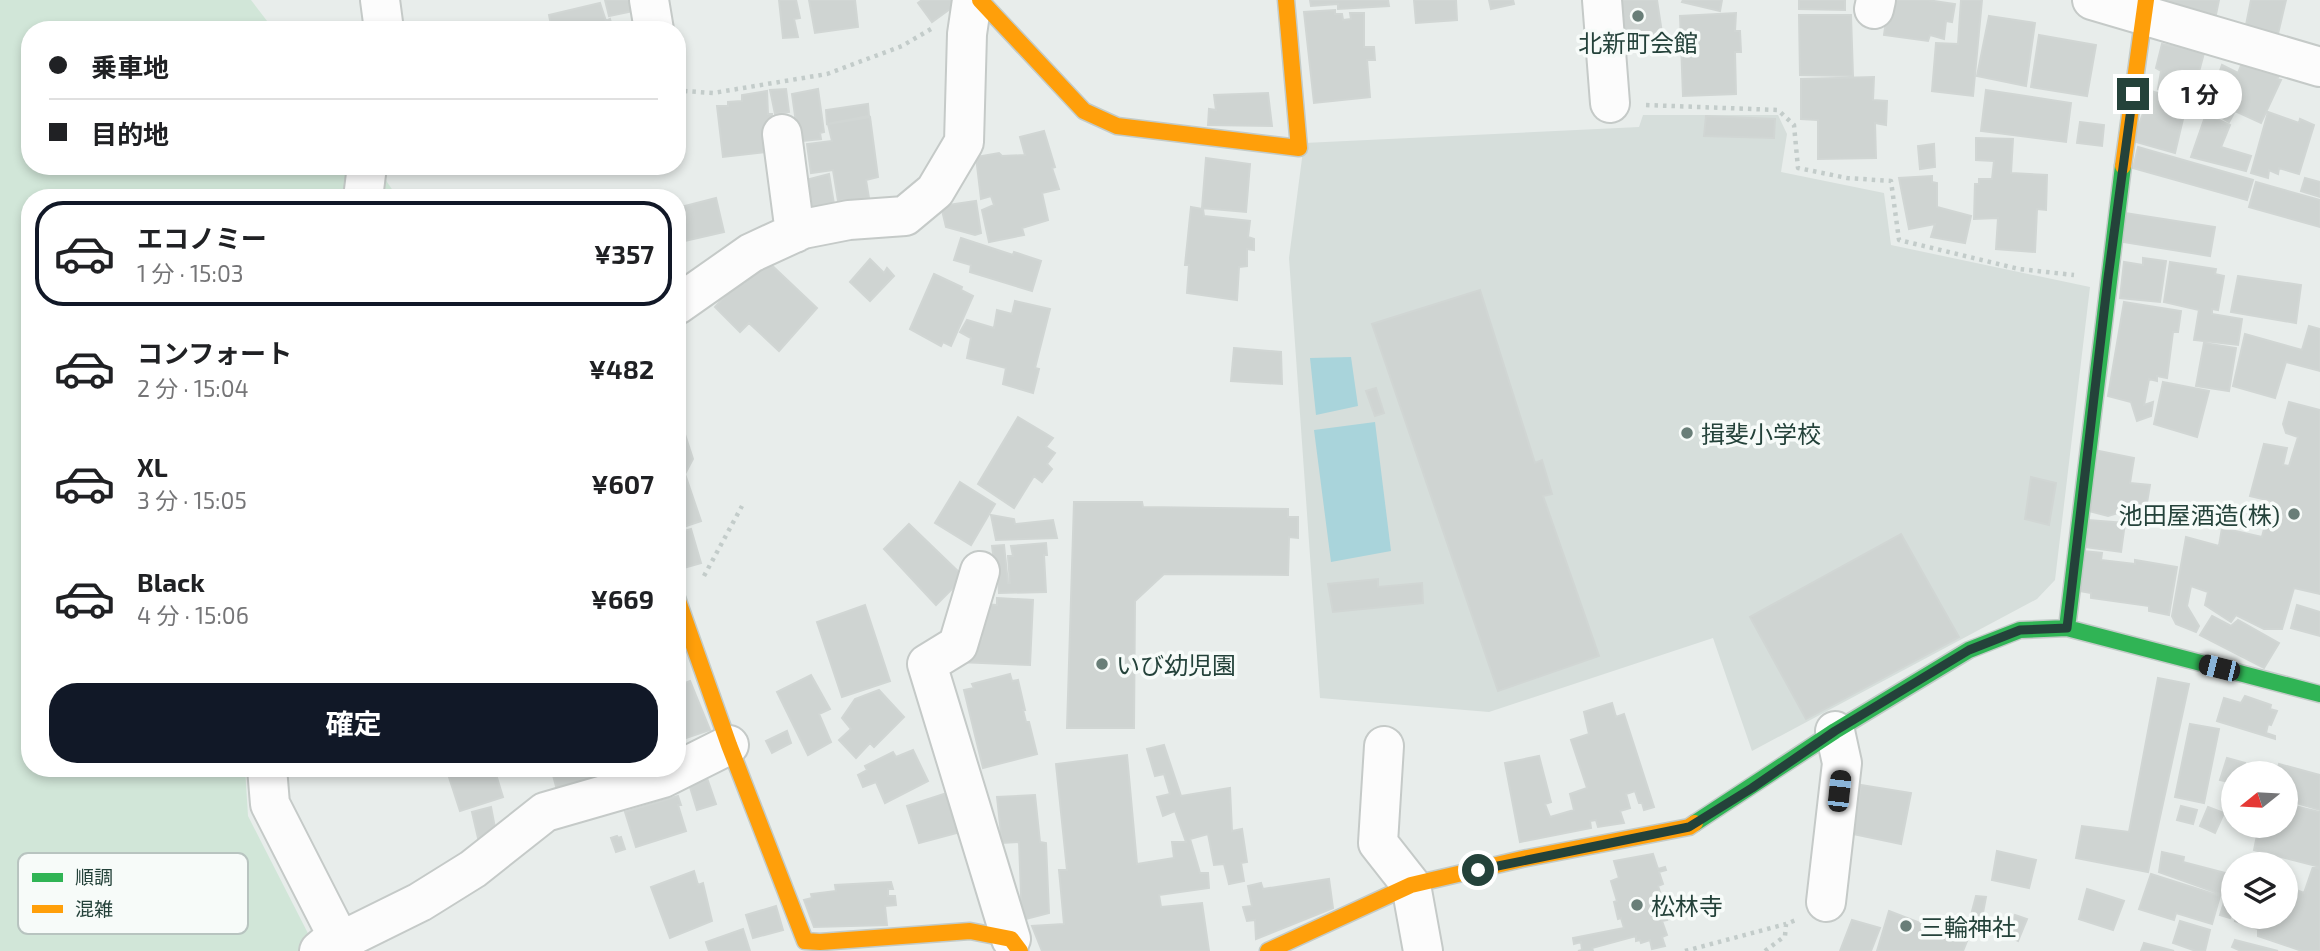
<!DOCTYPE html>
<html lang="ja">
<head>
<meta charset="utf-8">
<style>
  body { margin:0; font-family:"Exo 2","Noto Sans JP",sans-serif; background:#f6f6f6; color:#202124; height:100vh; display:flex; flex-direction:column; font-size:26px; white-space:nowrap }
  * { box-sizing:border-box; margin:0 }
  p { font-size:23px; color:#757577 }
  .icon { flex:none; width:38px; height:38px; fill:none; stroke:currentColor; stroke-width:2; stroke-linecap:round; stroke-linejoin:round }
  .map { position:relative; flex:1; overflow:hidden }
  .drawer { position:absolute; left:21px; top:189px; width:665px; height:588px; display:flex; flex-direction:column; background:#fff; border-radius:28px; box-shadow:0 4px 10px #0003 }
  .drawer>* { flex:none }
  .banner { position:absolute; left:21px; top:21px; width:665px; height:154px; border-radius:28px; box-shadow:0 4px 10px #0003; display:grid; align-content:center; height:154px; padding:0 28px; background:#fff }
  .needle { width:46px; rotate:252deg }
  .buttons { position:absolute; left:2221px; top:761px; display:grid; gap:14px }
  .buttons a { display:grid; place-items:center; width:77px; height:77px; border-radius:50%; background:#fff; box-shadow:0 4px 10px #0003; font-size:35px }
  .end { position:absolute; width:32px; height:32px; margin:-16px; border:9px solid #24423a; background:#fff; box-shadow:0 0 0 4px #fff }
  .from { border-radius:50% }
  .bubble { position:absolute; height:49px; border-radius:24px; background:#fff; box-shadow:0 4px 10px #0003; font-size:23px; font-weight:700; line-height:49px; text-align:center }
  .car { position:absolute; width:21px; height:42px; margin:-21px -10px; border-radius:9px; box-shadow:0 0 5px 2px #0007; background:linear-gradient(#222 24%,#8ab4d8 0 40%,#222 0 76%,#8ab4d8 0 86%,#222 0) }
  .banner b { display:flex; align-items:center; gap:24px; height:66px; font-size:26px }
  .banner b+b { border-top:2px solid #e0e0e0 }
  .banner i { width:18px; height:18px; background:#202124 }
  ul { padding:12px 0 0; list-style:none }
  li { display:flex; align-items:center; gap:21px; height:105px; margin:0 14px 10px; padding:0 14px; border:4px solid transparent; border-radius:28px }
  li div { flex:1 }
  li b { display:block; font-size:26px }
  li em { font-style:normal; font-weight:700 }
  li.active { border-color:#111827 }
  li>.icon { width:63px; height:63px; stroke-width:1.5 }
  .primary-button { display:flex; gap:14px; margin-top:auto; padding:14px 28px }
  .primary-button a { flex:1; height:80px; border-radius:28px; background:#111827; color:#fff; font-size:28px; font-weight:700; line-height:80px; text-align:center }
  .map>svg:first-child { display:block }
  .built { fill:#d6dedb }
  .green { fill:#d1e6d8 }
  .water { fill:#a9d4db }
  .building { fill:#cfd4d2; stroke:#d1d6d4; stroke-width:2 }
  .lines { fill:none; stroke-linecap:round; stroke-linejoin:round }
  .street-casing { stroke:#c5cac8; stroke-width:42 }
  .fast-casing { stroke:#c3cbc8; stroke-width:19 }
  .slow-casing { stroke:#c3cbc8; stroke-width:19 }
  .path { stroke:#c3ccca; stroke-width:4.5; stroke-dasharray:3.5 5; stroke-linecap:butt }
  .street { stroke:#fcfcfc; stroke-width:38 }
  .fast { stroke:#30b455; stroke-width:16 }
  .slow { stroke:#ff9f0a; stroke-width:16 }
  .route { stroke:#24423a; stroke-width:9 }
  .poi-dot { fill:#697e78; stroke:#f7fbf9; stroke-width:2.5 }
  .labels { text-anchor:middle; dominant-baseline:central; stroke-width:7; stroke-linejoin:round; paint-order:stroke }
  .poi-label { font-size:24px; fill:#24423a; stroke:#f7fbf9; text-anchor:start }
  .key { fill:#f7fbf9; stroke:#b8c4c0; stroke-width:2 }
  .key-label { font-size:19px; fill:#24423a }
</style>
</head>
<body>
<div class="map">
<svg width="2320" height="951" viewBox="0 0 2320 951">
  <rect width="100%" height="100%" fill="#e8edeb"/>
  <path class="built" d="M1643,115H1778L1787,134L1781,172L1884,193L1891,245L2090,287L2055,580L2037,599L1752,751L1713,638L1489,712L1320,698L1289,258L1304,143L1639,127Z"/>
  <path class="green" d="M0,0H251L274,30H30V166H376L398,198H30V768H245L248,816L317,951H0Z"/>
  <path class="water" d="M1351,357L1358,406L1316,415L1310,358Z
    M1375,422L1391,551L1331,562L1314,430Z"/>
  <path class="building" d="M605,0H636L638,10L609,16Z
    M779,0H796L800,18L794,19L798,37L783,38Z
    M809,0H855L858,27L815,33Z
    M922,0H953L957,4L932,22L918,3Z
    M1310,0H1388L1389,6L1338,9V4L1311,6Z
    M1414,0H1456L1457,20L1416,23Z
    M1489,0H1513L1514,4L1491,9Z
    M1615,0H1657L1662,33L1641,36L1643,45L1627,48L1626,38H1620Z
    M1683,0H1722L1720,11L1682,2Z
    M1799,0H1845V10L1799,9Z
    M1889,0H1927L1955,4L1952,22L1946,21L1944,39L1930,35L1928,41L1884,35Z
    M1961,0H1982L1973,96L1932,91L1936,43L1958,44Z
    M2155,0H2219L2214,24Z
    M2251,0H2286L2277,38L2245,30Z
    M600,3L606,21L610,19L613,30H552L549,15Z
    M1335,10V14H1342L1343,20L1351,19L1350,13H1364V47H1374L1375,60H1367L1370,97L1314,103L1304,12Z
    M1736,13L1735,31H1740L1741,52H1735L1736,94L1683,96L1680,16Z
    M1799,15H1851L1853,76L1800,75Z
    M1989,16L2035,23L2026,86L1977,76Z
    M2039,35L2096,45L2087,96L2031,87Z
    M2162,44L2204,53L2192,98L2158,89L2161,71L2156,68Z
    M2242,63L2261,71L2264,65L2281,73L2277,79L2281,80L2261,123L2235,111L2229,122L2207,109L2222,65L2238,73Z
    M1874,77L1873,100L1887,101L1886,125L1875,123L1876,158L1818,159V120L1801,119V79Z
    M786,89L789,112L775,114L770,90Z
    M818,89L824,132L820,133L821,139L803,141L802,136L798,137L792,94Z
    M1986,90L2071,103L2066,142L1981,131Z
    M767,91L768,114H772L767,152L723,157L717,106H728V102L742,101V95Z
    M2151,91L2187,102L2175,153L2133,141Z
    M1268,93L1272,126L1208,125L1209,109L1216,110L1214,95Z
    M868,104L869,116L827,124L826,110Z
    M2268,112L2299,123L2300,119L2314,125L2299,174L2279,168L2278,174L2269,170L2268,178L2251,173Z
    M2206,114L2230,125L2221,147L2251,156L2246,171L2191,157Z
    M1706,116L1775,119L1774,138L1704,136Z
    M870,117L878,177L866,180L869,198L838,201L833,170L811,173L807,144L832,141L828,124Z
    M2080,122L2104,125L2102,146L2077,143Z
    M1044,131L1055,167L1052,168L1059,189L1042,193L1048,220L1022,228L1024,235L989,242L982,210L994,205L991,196L981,199L976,157L999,153L1002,156L1025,155L1020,137Z
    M1976,138L2013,139L2011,173L2047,175L2046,210L2037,209L2035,252L1996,249L1998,218L1974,219L1975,184H1979V179H1992L1994,161L1976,160Z
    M1934,144L1935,167L1920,169L1918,146Z
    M2138,147L2253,180L2247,200L2133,168Z
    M1206,158L1250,164L1246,212L1202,208Z
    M829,174L834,204L809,207L806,180Z
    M1932,176V182L1937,183V207L1971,216L1965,243L1931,237L1935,224L1909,229L1899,178Z
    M2305,178L2320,182V197L2301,191Z
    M2256,182L2320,200V227L2249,207Z
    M716,198L724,232L680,242L677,235V208Z
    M976,201L981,233L975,235L946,227L941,206Z
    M1191,207L1203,209L1204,216L1250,221L1248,237L1254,239V250L1247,249V266L1239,267L1237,300L1187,293L1189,265H1185Z
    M2125,213L2215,227L2210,256L2123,242Z
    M961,238L1013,255L1014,252L1041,261L1032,291L970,272L971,265L954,260Z
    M763,257L817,308L779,351L749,323L740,332L715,307L740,279L744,283L761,266Z
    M2143,258L2166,261L2160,302L2120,298L2124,262L2143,265Z
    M870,259L884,273L887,268L894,276L870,301L850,282Z
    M2170,262L2216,269L2215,274L2224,276L2218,310L2212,309V314L2242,319L2238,345L2194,340L2199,310L2164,302Z
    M934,274L962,287L961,290L973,296L951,346L943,342L941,346L910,329Z
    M2238,276L2301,285L2296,323L2231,312Z
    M1480,290L1535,463L1542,460L1552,494L1543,496L1599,656L1498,691L1372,324Z
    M1015,301L1050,309L1035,368L1039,369L1033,393L1003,384L1006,368L967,358L971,338L960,332L967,320L994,328L997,310L1012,314Z
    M2124,302L2181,311L2178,332H2173L2167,378L2157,376V381L2149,379L2144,405L2153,402L2151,416L2137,421L2131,402L2108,396Z
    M2309,326L2320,329V371L2286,362L2275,398L2233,386L2245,334L2302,350Z
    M2204,343L2236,348L2229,391L2196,386Z
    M1234,348L1281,352L1282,384L1231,381Z
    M2163,382L2209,391L2197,437L2154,424Z
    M1376,388L1384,413L1375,416L1366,391Z
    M2289,402L2320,410V594L2294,588L2282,629H2264L2236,615L2231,622L2205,605L2208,592L2191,586L2187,606L2199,626L2196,632L2176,624L2172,616L2186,537L2219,546L2222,528L2262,537L2271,501L2250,496L2264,444L2287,448L2283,465L2289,466L2298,437L2286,433L2283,424Z
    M677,410L693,459L685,474L701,521L677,529Z
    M1018,417L1053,438L1046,447L1055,453L1047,464L1052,469L1042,482L1034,476L1014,508L978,484Z
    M2099,451L2134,458L2130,483L2150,485L2145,515L2125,511L2108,516L2089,511Z
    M2031,477L2056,483L2049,525L2025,519Z
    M960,482L995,504L971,545L935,523Z
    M1074,502H1142L1143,507L1288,509V517H1298V538L1289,537L1288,575L1164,574L1135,601L1134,728H1067Z
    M991,515L1014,519L1015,524L1053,520L1057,538L996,540Z
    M2088,520L2125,523L2121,552L2084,547Z
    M909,524L964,577L936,605L884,549Z
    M691,529L701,563L677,570V533Z
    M1901,534L1959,637L1806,719L1750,617Z
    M1046,543L1047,555H1044L1046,592L999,593L997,561H994L992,546L1004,545L1008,583H1010L1008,556H1013L1011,546Z
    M2083,551L2102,553L2101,560L2135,564V560L2177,567L2169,615L2149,611V606L2091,598V593L2079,591Z
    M1378,579V587L1422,583L1423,603L1333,612L1328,584Z
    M997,598L1033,600L1030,665L960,662L973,640L982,639L984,604L997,605Z
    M865,605L890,681L842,697L817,622Z
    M2297,605L2320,612V636L2291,628Z
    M2212,616L2231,626L2238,620L2279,643L2264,668L2200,635Z
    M1010,674L1012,681L1018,680L1025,710H1023L1026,722H1029L1037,754L983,768L964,690L974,688L972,684Z
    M811,675L830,709L819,714L831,742L808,755L777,692Z
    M2158,678L2189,684L2148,872L2076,858L2082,826L2129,832Z
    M690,681L710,730L680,740L677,733V686Z
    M879,690L904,717L874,747L870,743L856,758L839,740L851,729L842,718L855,699Z
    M2245,696L2271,705L2270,709L2277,711L2271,725L2268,724L2266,733L2275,736V739L2217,721L2224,698L2241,703Z
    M1612,703L1616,717L1624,714L1654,807L1644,810L1642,803H1639L1635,791L1626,794L1630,808L1620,811L1624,823L1598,827L1596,820L1590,821L1591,828L1520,842L1505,763L1539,756L1551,802L1545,804L1550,817L1574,810L1570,794L1587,788L1571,740L1589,734L1584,712Z
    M2190,724L2219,729L2204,803L2175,797Z
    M787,731L791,743L772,753L766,741Z
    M1164,745L1181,796L1230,788L1232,831L1242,829L1247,862L1241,863L1244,881L1229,884L1224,864L1214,865L1208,834L1190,839L1200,873H1208L1209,888L1159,895L1161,907L1202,903L1209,951H1042L1032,926L1064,924L1059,870H1067L1056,764L1127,755L1137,864L1174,858L1172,842H1186L1175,811L1163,816L1157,797L1170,794L1164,774L1155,776L1147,749Z
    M913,750L928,781L885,803L876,782L863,787L858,775L867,770L865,766L893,752L896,757Z
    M2227,758L2245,763L2240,774H2233V783L2220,780Z
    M2279,764L2320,775V810L2286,800V774H2276Z
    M446,768H494L503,797L460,811Z
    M551,768H608L610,774L557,790Z
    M707,778L716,804L697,810L689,784Z
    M1861,785L1911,793L1901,844L1853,834Z
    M953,791L964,831L919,843L907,806Z
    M1035,795L1040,842L1046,843L1049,913L1022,920L1019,842L1002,843L997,797Z
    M678,796L681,805H678L686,831L636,847L625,812Z
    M2286,804L2320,812V867L2254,850L2259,826H2286Z
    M2181,806L2197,810L2193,824L2177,820Z
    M491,807L496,833L478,838L472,812Z
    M2208,807L2224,813L2215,833L2200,826Z
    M617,836L618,838L621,837L625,849L616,852L611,838Z
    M1997,851L2036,860L2029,888L1992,880Z
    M2162,852L2184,857L2183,862L2233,875V908L2230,918L2220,915L2226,896L2159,872Z
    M1653,854L1658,869L1665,867L1666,870L1659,872L1663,884L1658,886L1661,895L1656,897L1667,920L1662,921L1667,935L1662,937L1665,946L1652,949L1650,940L1641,943L1640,940L1636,941V936L1592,948L1593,951H1578L1582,950L1581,942L1574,944L1573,938L1624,928L1621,918L1618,919L1614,902L1617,901L1611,881L1619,878L1614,861Z
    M2313,867L2320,869V951H2302L2258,936V929L2235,921L2236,917H2286V886L2304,893Z
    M694,871L698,885L703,883L712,921L670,938L651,887Z
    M2151,874L2220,896L2212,924L2176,913L2174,920L2139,909Z
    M1329,879L1333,908L1256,939L1255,920L1247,921L1243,907L1252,906L1248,886L1261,883L1263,889Z
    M891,882L893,889H888V896H895L896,905L885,906L887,925L814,927L804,900L812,898L811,894L836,891L835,885Z
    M2087,889L2124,901L2113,930L2079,919Z
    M1976,896L1986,897L1982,918L1971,915Z
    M776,906L783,930L753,938L746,915Z
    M1889,911L1967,941L1963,951H1877Z
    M2015,915L2027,919L2018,941L2007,936Z
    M1852,920L1880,928L1871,951H1840Z
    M2180,921L2210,930L2205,951H2196L2173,943Z
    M743,929L750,951H709L706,942Z
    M2235,940L2278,951H2241L2232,947Z
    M2144,943L2174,951H2141Z"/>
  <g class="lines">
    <defs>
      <path id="street" d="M380,0L384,30
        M649,0L654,30
        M1602,0L1610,103
        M2092,0L2320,67
        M1874,9L1876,0
        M782,134L795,233
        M363,198L367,166
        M677,305L751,253L803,229L849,220L905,216L935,191L964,142L967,34L972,0
        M980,571L958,645L927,664L1011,939
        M1384,746L1378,843L1411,885L1423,951
        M267,768L270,804L345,951
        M1826,902L1842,763L1835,731
        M319,951L326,945L341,941L420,902L473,869L545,812L663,778L729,745"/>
      <path id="fast" d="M2067,628L2123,166
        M1695,823L1835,731L1969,650L2020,630L2067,628L2320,694"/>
      <path id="slow" d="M980,0L1084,111L1117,126L1299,148L1286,0
        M2123,166L2146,0
        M677,598L729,745L805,941L820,942L970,931L1011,939L1020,951
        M1268,951L1411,885L1522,859L1689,827L1695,823"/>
    </defs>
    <use href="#street" class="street-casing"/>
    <use href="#fast" class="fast-casing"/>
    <use href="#slow" class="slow-casing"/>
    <path class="path" d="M677,86L684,91L713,93L827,74L902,46L931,29
      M1646,105L1778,110L1794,125L1798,168L1847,178L1891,181L1899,240L2019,269L2074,275
      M704,576L742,506
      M1685,951L1786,924
      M1765,951L1785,936L1786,924L1796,920"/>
    <use href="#street" class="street"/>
    <use href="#fast" class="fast"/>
    <use href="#slow" class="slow"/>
  </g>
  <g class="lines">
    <path class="route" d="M1478,870L1689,827L1752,788L1835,731L1969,650L2020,630L2067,628L2108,278L2133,94"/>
  </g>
  <g class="poi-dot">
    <circle cx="1638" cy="16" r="7"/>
    <circle cx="1687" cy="433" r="7"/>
    <circle cx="2294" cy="514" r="7"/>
    <circle cx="1102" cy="664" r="7"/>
    <circle cx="1637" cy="905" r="7"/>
    <circle cx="1906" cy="926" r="7"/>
  </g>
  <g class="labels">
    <g class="poi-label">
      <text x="1638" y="42" text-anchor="middle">北新町会館</text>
      <text x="1701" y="433">揖斐小学校</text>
      <text x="2280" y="514" text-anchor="end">池田屋酒造(株)</text>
      <text x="1116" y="664">いび幼児園</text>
      <text x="1651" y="905">松林寺</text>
      <text x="1920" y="926">三輪神社</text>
    </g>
  </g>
  <rect x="18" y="853" width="230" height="81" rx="10" class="key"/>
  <rect x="32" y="873" width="31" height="9" fill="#30b455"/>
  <rect x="32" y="905" width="31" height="8" fill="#ff9f0a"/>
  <g class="key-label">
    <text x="75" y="884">順調</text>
    <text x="75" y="916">混雑</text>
  </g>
</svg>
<div class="buttons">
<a><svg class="needle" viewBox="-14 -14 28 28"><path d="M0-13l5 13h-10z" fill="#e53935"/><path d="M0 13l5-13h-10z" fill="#757577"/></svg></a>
<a><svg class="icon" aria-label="layers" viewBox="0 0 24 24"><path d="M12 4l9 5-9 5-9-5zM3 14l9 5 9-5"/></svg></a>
</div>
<i class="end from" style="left:1478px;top:870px"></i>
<i class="end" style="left:2133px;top:94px"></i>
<div class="bubble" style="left:2158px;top:70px;width:84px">1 分</div>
<i class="car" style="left:2219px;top:668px;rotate:284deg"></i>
<i class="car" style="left:1839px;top:791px;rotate:6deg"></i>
<div class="banner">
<b><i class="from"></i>乗車地</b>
<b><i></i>目的地</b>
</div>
<section class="drawer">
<ul>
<li class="active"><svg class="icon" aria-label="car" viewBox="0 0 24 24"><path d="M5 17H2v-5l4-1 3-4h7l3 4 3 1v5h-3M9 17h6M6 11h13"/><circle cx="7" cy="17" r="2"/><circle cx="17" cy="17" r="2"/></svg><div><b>エコノミー</b><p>1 分 · 15:03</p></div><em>¥357</em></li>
<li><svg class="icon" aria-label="car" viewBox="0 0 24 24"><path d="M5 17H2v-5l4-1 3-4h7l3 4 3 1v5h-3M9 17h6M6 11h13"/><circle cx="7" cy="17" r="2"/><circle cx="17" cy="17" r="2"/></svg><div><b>コンフォート</b><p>2 分 · 15:04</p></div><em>¥482</em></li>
<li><svg class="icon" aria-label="car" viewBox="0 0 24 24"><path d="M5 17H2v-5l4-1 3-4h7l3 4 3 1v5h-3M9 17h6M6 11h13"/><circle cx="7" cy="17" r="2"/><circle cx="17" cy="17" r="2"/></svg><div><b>XL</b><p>3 分 · 15:05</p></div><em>¥607</em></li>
<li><svg class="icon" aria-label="car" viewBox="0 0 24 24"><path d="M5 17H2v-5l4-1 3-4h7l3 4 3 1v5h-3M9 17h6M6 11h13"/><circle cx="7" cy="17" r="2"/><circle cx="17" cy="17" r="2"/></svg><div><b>Black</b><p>4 分 · 15:06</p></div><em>¥669</em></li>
</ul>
<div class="primary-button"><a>確定</a></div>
</section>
</div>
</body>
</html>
